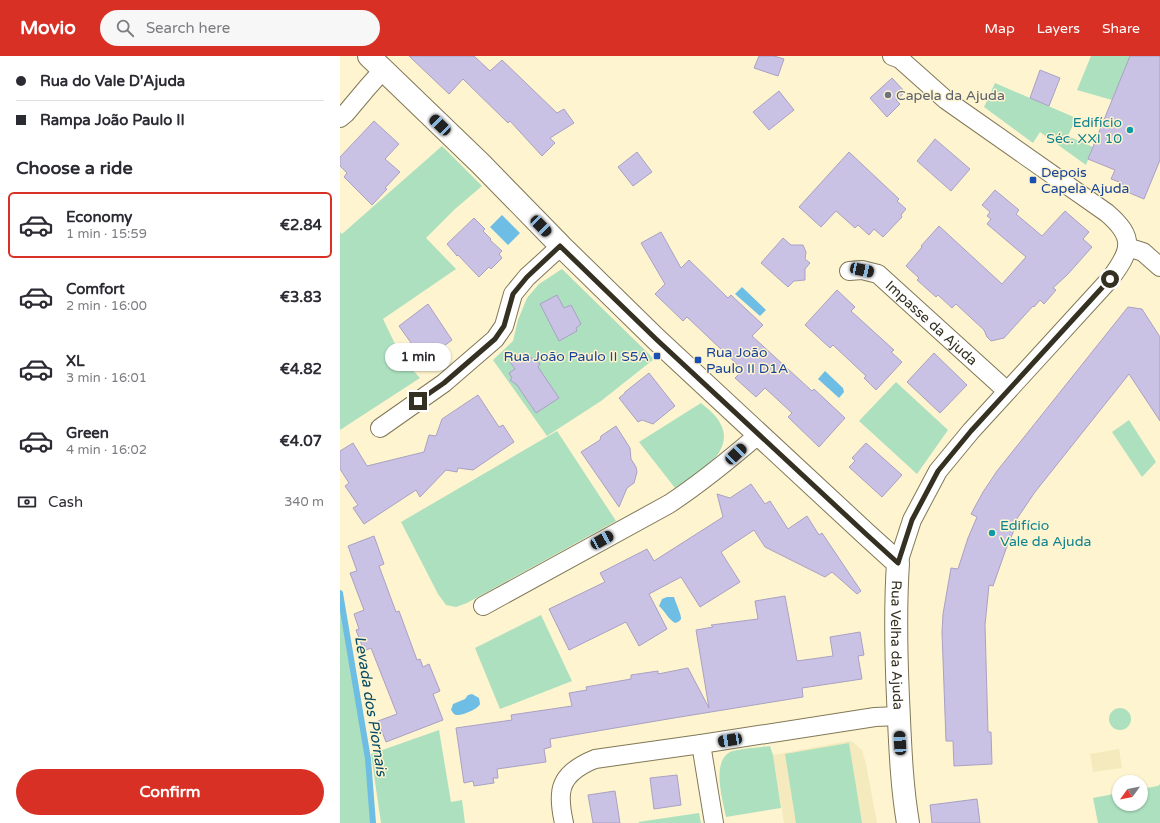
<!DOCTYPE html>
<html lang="en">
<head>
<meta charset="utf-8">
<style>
  body { margin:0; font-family:"Varela Round",sans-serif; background:#f7f7f7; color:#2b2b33; height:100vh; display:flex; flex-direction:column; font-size:15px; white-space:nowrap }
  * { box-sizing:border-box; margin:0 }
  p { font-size:13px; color:#7c7c81 }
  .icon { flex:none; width:22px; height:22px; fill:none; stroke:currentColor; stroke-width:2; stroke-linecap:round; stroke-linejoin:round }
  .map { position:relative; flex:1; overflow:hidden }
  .panel { display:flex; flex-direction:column; background:#fff; width:340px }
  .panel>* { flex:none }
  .guide { display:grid; align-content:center; height:88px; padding:0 16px; background:#fff }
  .needle { width:26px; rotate:237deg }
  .buttons { position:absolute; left:772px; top:719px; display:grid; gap:8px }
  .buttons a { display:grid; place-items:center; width:36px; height:36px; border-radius:50%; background:#fff; box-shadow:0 1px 3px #0004; font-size:20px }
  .end { position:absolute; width:18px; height:18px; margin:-9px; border:5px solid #343022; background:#fff; box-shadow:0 0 0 2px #fff }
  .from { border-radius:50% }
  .bubble { position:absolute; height:28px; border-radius:14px; background:#fff; box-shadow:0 1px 3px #0004; font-size:13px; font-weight:700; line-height:28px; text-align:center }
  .car { position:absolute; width:12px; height:24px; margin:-12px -6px; border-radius:5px; box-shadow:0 0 3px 1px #0007; background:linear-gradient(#222 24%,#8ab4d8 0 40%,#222 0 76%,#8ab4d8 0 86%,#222 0) }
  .guide b { display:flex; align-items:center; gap:14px; height:38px; font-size:15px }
  .guide b+b { border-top:1px solid #e1e1e2 }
  .guide i { width:10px; height:10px; background:#2b2b33 }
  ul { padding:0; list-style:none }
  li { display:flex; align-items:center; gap:12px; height:66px; margin:0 8px 6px; padding:0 8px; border:2px solid transparent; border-radius:6px }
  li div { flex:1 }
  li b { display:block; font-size:15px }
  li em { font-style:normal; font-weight:700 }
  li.current { border-color:#d93025 }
  li>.icon { width:36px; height:36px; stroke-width:1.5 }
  h2 { padding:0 16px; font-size:18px; line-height:48px }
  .pay { display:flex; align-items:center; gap:10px; height:44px; padding:0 16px; font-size:15px }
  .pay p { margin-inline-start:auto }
  .cta { display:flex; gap:8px; margin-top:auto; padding:8px 16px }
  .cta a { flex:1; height:46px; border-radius:24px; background:#d93025; color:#fff; font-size:16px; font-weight:700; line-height:46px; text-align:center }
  header { display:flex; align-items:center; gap:24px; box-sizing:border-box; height:56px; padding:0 20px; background:#d93025; color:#fff }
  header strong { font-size:19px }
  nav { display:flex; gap:22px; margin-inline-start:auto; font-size:14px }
  .search { width:280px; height:36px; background:#f7f7f7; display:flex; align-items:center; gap:10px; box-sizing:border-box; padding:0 14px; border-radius:22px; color:#7c7c81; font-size:15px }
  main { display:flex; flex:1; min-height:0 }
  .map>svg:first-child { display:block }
  .built { fill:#f5eabd }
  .green { fill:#ace0bf }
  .water { fill:#6dbde4 }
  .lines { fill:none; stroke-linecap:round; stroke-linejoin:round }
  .stream { stroke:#6dbde4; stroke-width:6 }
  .building { fill:#cac2e5; stroke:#a9a1c3 }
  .street-casing { stroke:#807857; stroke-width:20 }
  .secondary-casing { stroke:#807857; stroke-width:24 }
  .street { stroke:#fff; stroke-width:18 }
  .secondary { stroke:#fff; stroke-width:22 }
  .route { stroke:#343022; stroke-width:5 }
  .worship-dot { fill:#6b7280; stroke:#fef4cf; stroke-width:1.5 }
  .culture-dot { fill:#0f9aa8; stroke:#fef4cf; stroke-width:1.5 }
  .transit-dot { fill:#1a4fb4; stroke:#fef4cf; stroke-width:1.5 }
  .labels { text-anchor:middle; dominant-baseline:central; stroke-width:3; stroke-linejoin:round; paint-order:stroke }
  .worship-label { font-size:14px; fill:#5b616d; stroke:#fef4cf; text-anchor:start }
  .culture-label { font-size:14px; fill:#0d838f; stroke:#fef4cf; text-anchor:end }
  .transit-label { font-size:14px; fill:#164399; stroke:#fef4cf; text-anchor:start }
  .street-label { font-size:14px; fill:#343022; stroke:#fef4cf }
  .water-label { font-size:15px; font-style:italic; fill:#064c66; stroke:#fef4cf }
</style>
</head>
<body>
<header>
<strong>Movio</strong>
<div class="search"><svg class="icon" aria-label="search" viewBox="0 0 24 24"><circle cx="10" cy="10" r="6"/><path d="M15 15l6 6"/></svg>Search here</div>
<nav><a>Map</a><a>Layers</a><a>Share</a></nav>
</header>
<main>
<section class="panel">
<div class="guide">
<b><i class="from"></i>Rua do Vale D'Ajuda</b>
<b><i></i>Rampa João Paulo II</b>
</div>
<h2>Choose a ride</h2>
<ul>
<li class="current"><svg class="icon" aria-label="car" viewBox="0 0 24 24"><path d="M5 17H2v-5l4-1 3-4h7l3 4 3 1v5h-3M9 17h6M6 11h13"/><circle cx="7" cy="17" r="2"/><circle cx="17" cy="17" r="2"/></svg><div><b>Economy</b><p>1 min · 15:59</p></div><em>€2.84</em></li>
<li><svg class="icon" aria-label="car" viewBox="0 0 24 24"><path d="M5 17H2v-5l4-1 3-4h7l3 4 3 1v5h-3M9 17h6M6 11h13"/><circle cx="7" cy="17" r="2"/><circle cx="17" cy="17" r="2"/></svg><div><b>Comfort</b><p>2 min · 16:00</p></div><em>€3.83</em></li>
<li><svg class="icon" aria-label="car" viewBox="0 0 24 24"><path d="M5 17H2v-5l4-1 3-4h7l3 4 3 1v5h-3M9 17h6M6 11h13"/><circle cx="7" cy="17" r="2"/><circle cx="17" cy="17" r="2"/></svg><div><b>XL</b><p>3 min · 16:01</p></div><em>€4.82</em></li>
<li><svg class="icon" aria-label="car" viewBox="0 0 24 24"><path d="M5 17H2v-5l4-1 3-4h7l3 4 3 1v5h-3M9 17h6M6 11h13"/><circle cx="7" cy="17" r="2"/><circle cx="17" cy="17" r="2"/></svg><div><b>Green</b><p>4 min · 16:02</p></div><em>€4.07</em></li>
</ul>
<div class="pay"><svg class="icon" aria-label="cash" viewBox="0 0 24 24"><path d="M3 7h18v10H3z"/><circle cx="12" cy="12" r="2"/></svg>Cash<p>340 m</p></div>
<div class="cta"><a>Confirm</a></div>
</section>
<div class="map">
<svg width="820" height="767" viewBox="0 0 820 767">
  <rect width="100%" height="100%" fill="#fef4cf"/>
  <path class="built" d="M509,685L513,686L522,694L526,708L537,767H444L433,699Z
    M779,693L782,712L753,716L750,698Z"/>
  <path class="green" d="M751,0H790L772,44L737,34Z
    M655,27L736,62L728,80L753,91L746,109L700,76L693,87L644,51Z
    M102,90L142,130L115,153L86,182L116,213L43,263L56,290L67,308L80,322L0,374V176L2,178Z
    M222,213L314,303L261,345L207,380L153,304L173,285L178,264L187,242L199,228Z
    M556,326L608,374L577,418L519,365Z
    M361,347C368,353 376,359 380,367C397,396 355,420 335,432L299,386Z
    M789,364L816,406L802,421L772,376Z
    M217,375L276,465L127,547L116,551L106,549L98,538L61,466Z
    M0,543L27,703L31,767H0Z
    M201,559L232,625L160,653L135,592Z
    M769 663a11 11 0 1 1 22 0a11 11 0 1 1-22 0Z
    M99,674L111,746L122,744L125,767H41L31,698Z
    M509,687L522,767H456L445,698Z
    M430,690L433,699L441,752L386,761C383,745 371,706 390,696C395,693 422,691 430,690Z
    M820,728V767H758L753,742L779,737V748H801V733L818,730Z
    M359,757L361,767H299L298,766Z"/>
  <path class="water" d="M162,159L180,177L168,189L150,171Z
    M402,231L426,254L420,260L395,238Z
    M485,315L503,332L504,336L499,342L478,323Z
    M327,541H334C335,545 342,560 341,563C340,565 338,566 335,567C328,563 325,555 319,550L322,543Z
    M132,638L139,642L140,648C138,653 122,660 116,659C113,658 113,656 111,654L113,648L125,643L128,639Z"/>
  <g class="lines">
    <path class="stream" d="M0,537L28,703L33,767"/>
  </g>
  <path class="building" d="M69,0H134L150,15L162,4L217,57L224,53L234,67L210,82L215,87L202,100L170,65L168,67L123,23L109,38Z
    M419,0H434L444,3L438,20L414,12Z
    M790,0H820V104L804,143L780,133L782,127L771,123L775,114L748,103Z
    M700,14L720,22L709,50L690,42Z
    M552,22L565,36L556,44L560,48L547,61L530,42Z
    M439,35L454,54L429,74L413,56Z
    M34,65L59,88L45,103L60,116L45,132L47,133L32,149L4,121L7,117L0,110V101Z
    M595,83L630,113L611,135L577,105Z
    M297,96L312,116L293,130L278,111Z
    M509,96L559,143L557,145L566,153L561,159L562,161L543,181L534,173L529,179L518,169L515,172L496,155L481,171L459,151Z
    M655,134L679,154L676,158L702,180L725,155L749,176L743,183L752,191L728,218L713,232L716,234L704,248L700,244L694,251L693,250L664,282L651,285L647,281L644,274L616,248L612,252L598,239L596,241L577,224L579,222L566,210L582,191L581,190L599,170L662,228L686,201L647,168L651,163L647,160L650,156L642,149Z
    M134,162L145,173L143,175L151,183L150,184L162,195L159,198L162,202L151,213L149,211L139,221L118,199L117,200L107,188Z
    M321,176L341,212L349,204L388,242L391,239L423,269L412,280L472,335L474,333L505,362L479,391L448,361L452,357L425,332L416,341L395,322L403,314L347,261L343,265L315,238L325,228L301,187Z
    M443,182L451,189H463L466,196L465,203L470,207L465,213V224L454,225L448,231L421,207Z
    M497,234L515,251L511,255L554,294L551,296L562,306L536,334L524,322L526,320L493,289L490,292L465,269Z
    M217,239L224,252L231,249L241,268L236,272L237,275L219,285L200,248Z
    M88,248L112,284L84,305L59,270Z
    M788,251L802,253L820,281V365L789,318L695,436L672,470L675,472L666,493L653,530L649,529L645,569L648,676H651L652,708L614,710L613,685H606L602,576L603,558L611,512L618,513L628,482L637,461L631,458L643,436L657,415Z
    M184,297L200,308L198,311L219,342L196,357L177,329L170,324L172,322L169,317L175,313L170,306Z
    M594,297L627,329L600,357L567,326Z
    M309,317L335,350L313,368L302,364L298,366L279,342L285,337V336Z
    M138,339L159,371L163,369L174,386L133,414L118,412L117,416L106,414L80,441L76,434L24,468L13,452L18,449L5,430L9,427L0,413V395L13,387L27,410L84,396L89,379L96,380L102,363Z
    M276,370L290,392L291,403L296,411L297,416L294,427L287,432L279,451L241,396L260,384L261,380Z
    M526,387L562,419L542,441L509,411L515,405L512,402Z
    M411,428L425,448L430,445L448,473L467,460L479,479L482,477L521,535L517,538L492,516L485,521L425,491L414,474L381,496L400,526L360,551L341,521L309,538L327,573L299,590L286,566L229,594L209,553L265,526L260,517L307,493L314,505L383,461L377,438L390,442Z
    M34,480L44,508L39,510L56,556L59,555L77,604L80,603L83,611L89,608L100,635L93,638L103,664L46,686L38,665L57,658L31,592L24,595L16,574L19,573L14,558L24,554L10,517L17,515L8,490Z
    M445,540L457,605L493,600L490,581L520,576L524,599L518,600L522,623L462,632L463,641L334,662L210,683L211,691L204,693L206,706L157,713L158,722H153L154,727L134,730L133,725L124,727L116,672L172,664L171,659L232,650L229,637L247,634L246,631L291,623V619L318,615V618L348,612L369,652L356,574L373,571L371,569L418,563L415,545Z
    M337,719L341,749L314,753L310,722Z
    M275,735L280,767H253L248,739Z
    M637,743L640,767H592L590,749Z"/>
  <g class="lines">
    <defs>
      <g id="street">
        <path d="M552,0L560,3L606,44L767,157C796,182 791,195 770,223L631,375L598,415L572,464L558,507"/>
        <path d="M0,62L6,57L27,32L43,14"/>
        <path d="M787,191L803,196L820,211"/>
        <path id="s1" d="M509,215L522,214L538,218L667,335"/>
        <path d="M40,372L104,327L155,283L164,270L173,238L187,221L221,190"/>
        <path d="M143,550L329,448C361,427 389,404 418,379"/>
        <path d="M361,688L374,767"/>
        <path d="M224,767C222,758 220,748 221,738C222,720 240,709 255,703L361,688L535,661L559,660"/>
      </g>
      <g id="secondary">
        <path id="s2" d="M29,0L141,108L221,190L316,283L526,478L558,507C555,552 556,597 558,642C560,683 561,726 568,767"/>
      </g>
    </defs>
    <use href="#street" class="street-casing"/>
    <use href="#secondary" class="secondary-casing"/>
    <use href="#street" class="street"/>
    <use href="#secondary" class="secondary"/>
  </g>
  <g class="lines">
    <path class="route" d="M78,345L104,327L155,283L164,270L173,238L187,221L220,190L316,283L526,478L558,507L572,464L598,415L631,375L770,223"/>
  </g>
  <circle class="worship-dot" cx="548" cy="39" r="4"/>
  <g class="culture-dot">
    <circle cx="790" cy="74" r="4"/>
    <circle cx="652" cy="477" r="4"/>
  </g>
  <g class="transit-dot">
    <rect x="689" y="120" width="8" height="8" rx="2"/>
    <rect x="313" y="296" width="8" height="8" rx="2"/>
    <rect x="354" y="300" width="8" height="8" rx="2"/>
  </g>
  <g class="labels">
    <g class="worship-label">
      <text x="556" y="39">Capela da Ajuda</text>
    </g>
    <g class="culture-label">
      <text x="782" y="66">Edifício<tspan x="782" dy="16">Séc. XXI 10</tspan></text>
      <text x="660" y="469" text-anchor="start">Edifício<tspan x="660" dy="16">Vale da Ajuda</tspan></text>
    </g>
    <g class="transit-label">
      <text x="701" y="116">Depois<tspan x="701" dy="16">Capela Ajuda</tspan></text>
      <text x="366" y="296">Rua João<tspan x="366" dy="16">Paulo II D1A</tspan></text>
      <text x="309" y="300" text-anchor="end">Rua João Paulo II S5A</text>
    </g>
    <g class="street-label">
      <text stroke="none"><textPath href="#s1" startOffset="102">Impasse da Ajuda</textPath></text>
      <text stroke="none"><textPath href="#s2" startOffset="815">Rua Velha da Ajuda</textPath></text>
    </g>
    <g class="water-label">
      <text transform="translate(31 650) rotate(81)">Levada dos Piornais</text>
    </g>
  </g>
</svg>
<div class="buttons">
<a><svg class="needle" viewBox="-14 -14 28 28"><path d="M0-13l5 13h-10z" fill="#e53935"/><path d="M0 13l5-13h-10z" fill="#7c7c81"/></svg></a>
</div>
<i class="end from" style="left:770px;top:223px"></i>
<i class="end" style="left:78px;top:345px"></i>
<div class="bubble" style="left:45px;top:287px;width:66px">1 min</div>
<i class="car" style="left:100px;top:69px;rotate:314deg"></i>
<i class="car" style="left:201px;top:170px;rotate:136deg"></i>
<i class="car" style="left:522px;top:214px;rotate:102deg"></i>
<i class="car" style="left:396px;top:398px;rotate:46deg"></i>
<i class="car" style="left:262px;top:484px;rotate:61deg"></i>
<i class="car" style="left:390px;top:684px;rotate:261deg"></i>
<i class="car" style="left:560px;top:687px;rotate:357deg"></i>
</div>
</main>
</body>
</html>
